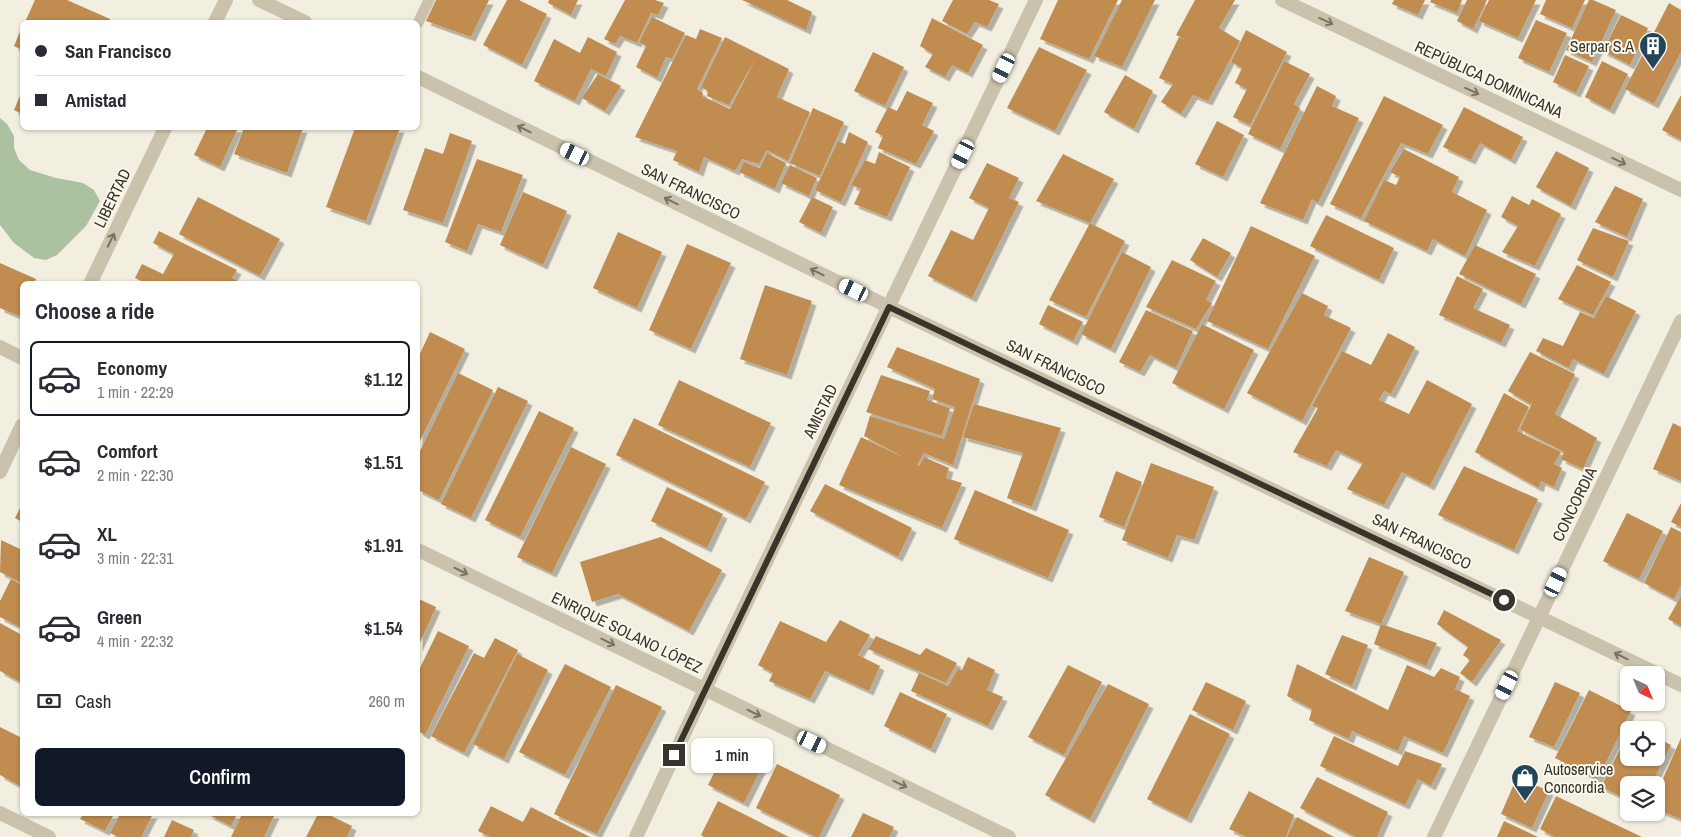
<!DOCTYPE html>
<html lang="en">
<head>
<meta charset="utf-8">
<style>
  body { margin:0; font-family:"Archivo Narrow",sans-serif; background:#f2f2f3; color:#2b2b33; height:100vh; display:flex; flex-direction:column; font-size:19px; white-space:nowrap }
  * { box-sizing:border-box; margin:0 }
  p { font-size:16px; color:#7c7c81 }
  .icon { flex:none; width:28px; height:28px; fill:none; stroke:currentColor; stroke-width:2; stroke-linecap:round; stroke-linejoin:round }
  .map { position:relative; flex:1; overflow:hidden }
  .drawer { position:absolute; left:20px; top:281px; width:400px; height:535px; display:flex; flex-direction:column; background:#fff; border-radius:8px; box-shadow:0 1px 4px #0004 }
  .drawer>* { flex:none }
  .top-card { position:absolute; left:20px; top:20px; width:400px; height:110px; border-radius:8px; box-shadow:0 1px 4px #0004; display:grid; align-content:center; height:110px; padding:0 15px; background:#fff }
  .needle { width:32px; rotate:136deg }
  .buttons { position:absolute; left:1620px; top:666px; display:grid; gap:10px }
  .buttons a { display:grid; place-items:center; width:45px; height:45px; border-radius:8px; background:#fff; box-shadow:0 1px 4px #0004; font-size:25px }
  .end { position:absolute; width:22px; height:22px; margin:-11px; border:6px solid #38332b; background:#fff; box-shadow:0 0 0 2px #fff }
  .from { border-radius:50% }
  .bubble { position:absolute; height:35px; border-radius:8px; background:#fff; box-shadow:0 1px 4px #0004; font-size:16px; font-weight:600; line-height:35px; text-align:center }
  .car { position:absolute; width:15px; height:30px; margin:-15px -8px; border-radius:6px; box-shadow:0 0 4px 1px #0007; background:linear-gradient(#fff 24%,#345 0 40%,#fff 0 76%,#345 0 86%,#fff 0) }
  .top-card b { display:flex; align-items:center; gap:18px; height:48px; font-size:19px }
  .top-card b+b { border-top:1px solid #e1e1e2 }
  .top-card i { width:12px; height:12px; background:#2b2b33 }
  ul { padding:0; list-style:none }
  li { display:flex; align-items:center; gap:15px; height:75px; margin:0 10px 8px; padding:0 5px; border:2px solid transparent; border-radius:8px }
  li div { flex:1 }
  li b { display:block; font-size:19px }
  li em { font-style:normal; font-weight:600 }
  li.selected { border-color:#111827 }
  li>.icon { width:45px; height:45px; stroke-width:1.5 }
  h2 { padding:0 15px; font-size:22px; line-height:60px }
  .pay { display:flex; align-items:center; gap:12px; height:55px; padding:0 15px; font-size:19px }
  .pay p { margin-inline-start:auto }
  .action { display:flex; gap:10px; margin-top:auto; padding:10px 15px }
  .action a { flex:1; height:58px; border-radius:8px; background:#111827; color:#fff; font-size:20px; font-weight:600; line-height:58px; text-align:center }
  .map>svg:first-child { display:block }
  .green { fill:#acc1a0 }
  .building { fill:#c08c50; filter:url(#shadow) }
  .lines { fill:none; stroke-linecap:round; stroke-linejoin:round }
  .service { stroke:#cac2ac; stroke-width:11 }
  .minor { stroke:#cac2ac; stroke-width:14 }
  .tertiary { stroke:#cac2ac; stroke-width:14 }
  .oneway { stroke:#7a7365 }
  .route { stroke:#38332b; stroke-width:6 }
  .labels { text-anchor:middle; dominant-baseline:central; stroke-width:4; stroke-linejoin:round; paint-order:stroke }
  .poi-label { font-size:16px; fill:#38332b; stroke:#faf7ec; text-anchor:end }
  .street-label { font-size:16px; fill:#38332b; stroke:#faf7ec }
</style>
</head>
<body>
<div class="map">
<svg width="1681" height="837" viewBox="0 0 1681 837">
  <defs>
    <filter id="shadow"><feDropShadow dx="4.5" dy="4.5" stdDeviation="0" flood-color="#0004"/></filter>
  </defs>
  <rect width="100%" height="100%" fill="#f2efe0"/>
  <path class="green" d="M0,118L7,124L14,136V148L19,160L30,170L56,178L83,183L94,190L100,201L86,226L57,255L46,260L34,258L14,243L0,225Z"/>
  <path class="building" d="M35,0H67L110,19L109,22H25Z
    M436,0H489L471,37L426,21Z
    M507,0H519L547,14L522,65L483,45Z
    M549,0H578L571,15L548,3Z
    M625,0H655L664,3L658,15L651,13L637,43L620,36L615,44L604,39Z
    M742,0H787L812,12L806,30Z
    M953,0H989L999,4L987,27L975,22L967,34L942,21Z
    M1058,0H1118L1089,59L1040,39Z
    M1122,0H1155L1122,67L1094,56Z
    M1195,0H1235L1219,28L1240,41L1208,101L1193,95L1181,114L1161,102L1173,84L1159,78L1179,37L1190,42L1176,35Z
    M1394,0H1425L1418,15L1392,4Z
    M1431,0H1462L1457,13L1430,2Z
    M1467,0H1487L1473,29L1457,21Z
    M1489,0H1536L1518,38L1479,21Z
    M1546,0H1585L1572,28L1540,14Z
    M1589,0H1593L1616,10L1592,62L1566,50Z
    M1669,3L1681,10V52L1654,104L1625,89Z
    M1621,15L1648,28L1630,65L1603,51Z
    M652,17L685,33L672,59L666,57L657,78L636,67L646,46L639,42Z
    M932,18L983,45L968,73L952,65L945,77L925,67L933,54L920,46Z
    M1536,20L1567,33L1549,72L1518,58Z
    M22,27V50L14,46Z
    M700,29L722,38L697,89L703,93L702,96L730,109L756,58L729,105L707,96L708,91L701,87L725,37L789,69L777,97L810,112L788,161L767,150L759,164L742,159L735,171L704,157L699,172L673,160L677,151L635,137L686,35L696,39Z
    M1246,30L1287,52L1250,125L1233,117L1247,89L1235,83L1242,68L1231,62Z
    M588,37L617,52L606,76L591,69L575,101L534,81L554,39L580,53Z
    M1039,47L1087,70L1055,131L1007,108Z
    M873,52L904,67L885,106L854,91Z
    M1565,55L1589,66L1576,93L1553,82Z
    M1284,61L1310,74L1294,104L1300,108L1280,149L1248,134Z
    M1602,61L1628,74L1610,110L1585,97Z
    M598,74L621,86L605,111L582,98Z
    M1125,75L1153,91L1134,129L1104,112Z
    M1317,86L1336,96L1332,106L1359,118L1318,203L1312,199L1303,220L1260,203Z
    M22,91V114L14,110Z
    M907,91L933,103L922,125L934,131L916,164L878,148L883,136L875,132L888,107L897,111Z
    M1681,95V140L1662,130Z
    M1384,96L1443,125L1428,154L1401,143L1361,218L1330,204Z
    M1464,107L1523,137L1511,160L1480,143L1471,160L1443,147Z
    M813,108L844,122L820,176L790,163Z
    M1217,121L1244,135L1223,177L1195,164Z
    M207,128H238L220,167L194,155Z
    M244,128H303L287,173L234,154Z
    M355,128H400L366,221L326,207Z
    M849,132L868,142L841,202L815,190L838,141L845,144Z
    M450,133L472,141L443,223L403,210L425,148L443,154Z
    M1404,149L1459,177L1452,192L1487,210L1465,256L1433,239L1427,251L1364,221L1384,180L1396,185L1400,177L1390,172Z
    M1556,151L1589,168L1571,206L1536,187Z
    M879,152L910,167L887,217L854,204L861,189L851,185L865,160L875,164Z
    M767,153L786,163L775,189L739,172L744,162L760,168Z
    M1063,154L1114,179L1090,223L1036,201Z
    M477,159L523,175L501,232L478,224L467,251L445,242Z
    M987,163L1019,178L1009,198L1019,202L972,298L928,276L951,230L973,240L989,208L969,198Z
    M790,165L817,178L809,196L781,183Z
    M1615,186L1643,199L1627,237L1595,222Z
    M523,192L567,211L543,265L500,245Z
    M1512,196L1529,205L1532,199L1561,214L1535,266L1502,252L1518,226L1501,217Z
    M198,197L280,239L260,276L179,234Z
    M812,197L833,207L821,233L799,222Z
    M1326,215L1394,248L1379,280L1310,246Z
    M1090,223L1125,241L1086,317L1049,300Z
    M1251,226L1315,256L1268,349L1207,321Z
    M1593,228L1629,241L1613,277L1577,260Z
    M159,231L237,270L232,278L244,284H147L135,278L142,264L163,274L174,254L153,243Z
    M618,232L662,252L637,308L593,288Z
    M1203,238L1231,253L1217,277L1190,260Z
    M687,244L731,263L691,349L649,330Z
    M1475,245L1536,274L1521,304L1459,274Z
    M1122,252L1151,267L1111,349L1081,334Z
    M1172,260L1216,281L1206,300L1212,303L1196,329L1146,307Z
    M0,263L36,279L34,284H22V310L19,316L0,308Z
    M1577,265L1611,282L1593,315L1558,299Z
    M1457,276L1483,289L1473,308L1510,325L1501,343L1439,315Z
    M765,285L812,301L787,375L740,359Z
    M1302,293L1328,306L1324,315L1351,328L1302,421L1247,393Z
    M1606,296L1636,311L1604,374L1573,359L1569,368L1536,351L1543,338L1563,346L1580,312L1594,318Z
    M1048,305L1083,322L1073,341L1039,324Z
    M1146,310L1193,331L1176,368L1150,355L1140,372L1119,362Z
    M1202,324L1254,350L1224,409L1172,383Z
    M430,332L465,349L418,445V358Z
    M1388,333L1415,347L1391,394L1384,391L1379,400L1409,414L1427,380L1472,404L1430,486L1402,472L1384,505L1347,489L1363,463L1336,450L1327,466L1293,452L1318,408L1312,406L1342,351L1371,365Z
    M897,347L980,379L953,465L924,453L917,465L919,466L924,457L949,468L946,478L962,483L942,528L839,485L861,437L907,459L864,436L870,416L944,439L955,407L932,399L935,389L887,367Z
    M1530,352L1575,374L1555,414L1597,438L1583,469L1561,459L1564,452L1520,429L1532,403L1530,404L1508,391Z
    M458,373L493,390L439,500L418,490V455Z
    M881,375L930,391L927,400L950,408L942,436L866,412Z
    M679,380L771,423L750,467L658,425Z
    M498,387L528,401L471,518L441,504Z
    M1504,393L1529,407L1517,431L1561,452L1554,464L1562,468L1554,487L1541,481L1539,488L1475,452Z
    M974,404L1061,428L1032,507L1007,498L1023,453L963,437Z
    M539,411L574,428L520,537L485,520Z
    M634,418L765,482L746,519L616,455Z
    M1673,423L1681,427V481L1653,469Z
    M571,447L606,464L552,573L517,557Z
    M1151,463L1214,487L1194,540L1177,535L1168,558L1122,540Z
    M1464,466L1538,499L1514,550L1438,515Z
    M1116,471L1142,482L1124,527L1099,517Z
    M825,484L912,528L898,557L810,511Z
    M667,487L723,514L707,548L651,521Z
    M975,490L1069,530L1048,578L954,539Z
    M1681,503V527L1671,522Z
    M22,504V522L15,518Z
    M1627,513L1663,531L1639,579L1603,561Z
    M1671,527L1681,532V585L1674,599L1644,583Z
    M661,537L722,570L689,631L618,594L592,602L580,562Z
    M1,540L22,550V583L0,572Z
    M1369,557L1404,572L1381,624L1345,611Z
    M11,579L22,585V628L0,617V601Z
    M1681,596V626L1668,619Z
    M419,599L436,607L418,647V603Z
    M1444,610L1501,640L1472,682L1460,673L1470,660L1463,655L1468,647L1437,624Z
    M840,620L870,635L858,655L880,666L869,691L825,671L810,699L769,681L773,673L758,665L780,621L826,642Z
    M0,623L22,635V683L0,671Z
    M1381,624L1437,643L1426,666L1374,644Z
    M438,631L469,646L425,735L418,731V672Z
    M1342,635L1368,645L1352,686L1325,674Z
    M876,636L920,655L926,648L957,663L946,683L868,649Z
    M495,638L518,650L464,753L431,736L474,653L484,658Z
    M517,654L548,670L504,759L473,744Z
    M968,657L995,670L987,690L1003,697L988,726L911,691L919,673L948,686L958,669L962,670Z
    M565,664L611,687L565,775L519,752Z
    M1297,664L1388,710L1407,665L1434,677L1441,668L1460,677L1455,689L1470,696L1443,753L1404,736L1398,751L1352,731L1349,739L1309,720L1312,709L1287,696Z
    M1068,665L1102,682L1064,755L1028,737Z
    M1206,682L1246,701L1233,730L1192,710Z
    M1555,682L1580,693L1554,747L1529,737Z
    M1108,684L1149,704L1090,819L1045,795Z
    M616,685L662,707L597,834L554,814Z
    M1589,690L1631,711L1598,779L1555,758Z
    M900,692L947,714L931,749L884,726Z
    M1190,714L1230,734L1187,819L1147,799Z
    M0,727L22,738V787L0,775Z
    M1629,731V758H1656V737L1671,745L1651,785H1629V800L1601,787Z
    M1334,736L1398,766L1405,751L1442,764L1431,786L1418,779L1405,805L1320,766Z
    M1681,738V819L1656,809V794Z
    M729,743L765,761L744,803L708,785Z
    M777,764L840,795L819,837H816L756,808Z
    M1317,777L1388,812L1377,837H1356L1300,808Z
    M1517,777L1549,791L1532,828L1501,814Z
    M1249,791L1294,815L1286,837H1247L1229,829Z
    M1556,796L1642,837H1555L1540,829Z
    M718,801L789,837H704L701,835Z
    M491,806L523,822L531,807L590,837H490L478,831Z
    M863,813L894,827L889,837H851Z
    M83,814H114L105,831L80,819Z
    M120,814H153L141,837H118L110,833Z
    M207,814H237L231,826Z
    M242,814H275L264,837H231Z
    M318,814H327L352,826L347,837H306Z
    M1297,817L1334,837H1287Z
    M172,820L194,830L191,837H164Z
    M1504,821L1538,837H1497Z"/>
  <g class="lines">
    <path class="service" d="M418,23L429,0"/>
    <path class="minor" d="M259,0L305,22
      M1282,0L1681,190
      M418,77L889,307L1681,685
      M0,347L22,358
      M418,550L1009,837
      M0,813L49,837
      M636,837L705,689L1036,0
      M1434,837L1681,321"/>
    <path class="tertiary" d="M215,22L226,0
      M90,284L165,128
      M0,472L22,425"/>
  </g>
  <defs><path id="oneway-shaft" d="M-6 0H5M1.5-3L5.5 0L1.5 3" fill="none" stroke-width="1.6" stroke-linecap="round" stroke-linejoin="round" transform="scale(1.25)"/></defs>
  <g class="oneway">
    <use href="#oneway-shaft" transform="translate(1326 21) rotate(25)"/>
    <use href="#oneway-shaft" transform="translate(1472 91) rotate(25)"/>
    <use href="#oneway-shaft" transform="translate(524 129) rotate(-154)"/>
    <use href="#oneway-shaft" transform="translate(1619 161) rotate(25)"/>
    <use href="#oneway-shaft" transform="translate(671 201) rotate(-154)"/>
    <use href="#oneway-shaft" transform="translate(111 240) rotate(-64)"/>
    <use href="#oneway-shaft" transform="translate(817 272) rotate(-154)"/>
    <use href="#oneway-shaft" transform="translate(461 571) rotate(26)"/>
    <use href="#oneway-shaft" transform="translate(608 642) rotate(26)"/>
    <use href="#oneway-shaft" transform="translate(1621 656) rotate(-154)"/>
    <use href="#oneway-shaft" transform="translate(754 713) rotate(26)"/>
    <use href="#oneway-shaft" transform="translate(900 784) rotate(26)"/>
  </g>
  <g class="lines">
    <path class="route" d="M674,755L889,307L1504,600"/>
  </g>
  <defs>
    <symbol id="building-pin" viewBox="-11 -11 22 30"><path d="M0 17L-7.5 6A9.5 9.5 0 1 1 7.5 6Z" fill="#224558" stroke="#faf7ec"/><path d="M-4-6H4V6H1V3H-1V6H-4ZM-2.5-4.3h1.7v1.8h-1.7ZM.8-4.3h1.7v1.8H.8ZM-2.5-1h1.7V.8h-1.7ZM.8-1h1.7V.8H.8Z" fill="#fff"/></symbol>
    <symbol id="shop-pin" viewBox="-11 -11 22 30"><path d="M0 17L-7.5 6A9.5 9.5 0 1 1 7.5 6Z" fill="#224558" stroke="#faf7ec"/><path d="M-5-2.5h2.3a2.7 3.5 0 0 1 5.4 0H5L5.5 6h-11ZM-1.5-2.5h3a1.5 2.3 0 0 0-3 0Z" fill="#fff"/></symbol>
  </defs>
  <g fill-rule="evenodd">
    <use href="#building-pin" x="1637" y="30" width="32" height="43"/>
    <use href="#shop-pin" x="1509" y="762" width="32" height="43"/>
  </g>
  <g class="labels">
    <g class="poi-label">
      <text x="1634" y="46">Serpar S.A</text>
      <text x="1544" y="769" text-anchor="start">Autoservice<tspan x="1544" dy="18">Concordia</tspan></text>
    </g>
    <g class="street-label">
      <text transform="translate(1489 79) rotate(25)">REPÚBLICA DOMINICANA</text>
      <text transform="translate(691 191) rotate(26)">SAN FRANCISCO</text>
      <text transform="translate(112 198) rotate(-64)">LIBERTAD</text>
      <text transform="translate(1056 367) rotate(26)">SAN FRANCISCO</text>
      <text transform="translate(820 411) rotate(-64)">AMISTAD</text>
      <text transform="translate(1574 504) rotate(-64)">CONCORDIA</text>
      <text transform="translate(1422 541) rotate(26)">SAN FRANCISCO</text>
      <text transform="translate(627 632) rotate(26)">ENRIQUE SOLANO LÓPEZ</text>
    </g>
  </g>
</svg>
<div class="buttons">
<a><svg class="needle" viewBox="-14 -14 28 28"><path d="M0-13l5 13h-10z" fill="#e53935"/><path d="M0 13l5-13h-10z" fill="#7c7c81"/></svg></a>
<a><svg class="icon" aria-label="locate" viewBox="0 0 24 24"><circle cx="12" cy="12" r="6"/><path d="M12 2v4M12 18v4M2 12h4M18 12h4"/></svg></a>
<a><svg class="icon" aria-label="layers" viewBox="0 0 24 24"><path d="M12 4l9 5-9 5-9-5zM3 14l9 5 9-5"/></svg></a>
</div>
<i class="end from" style="left:1504px;top:600px"></i>
<i class="end" style="left:674px;top:755px"></i>
<div class="bubble" style="left:691px;top:738px;width:82px">1 min</div>
<i class="car" style="left:1004px;top:68px;rotate:206deg"></i>
<i class="car" style="left:575px;top:154px;rotate:296deg"></i>
<i class="car" style="left:963px;top:154px;rotate:206deg"></i>
<i class="car" style="left:854px;top:290px;rotate:296deg"></i>
<i class="car" style="left:1556px;top:582px;rotate:25deg"></i>
<i class="car" style="left:1507px;top:685px;rotate:206deg"></i>
<i class="car" style="left:812px;top:742px;rotate:116deg"></i>
<div class="top-card">
<b><i class="from"></i>San Francisco</b>
<b><i></i>Amistad</b>
</div>
<section class="drawer">
<h2>Choose a ride</h2>
<ul>
<li class="selected"><svg class="icon" aria-label="car" viewBox="0 0 24 24"><path d="M5 17H2v-5l4-1 3-4h7l3 4 3 1v5h-3M9 17h6M6 11h13"/><circle cx="7" cy="17" r="2"/><circle cx="17" cy="17" r="2"/></svg><div><b>Economy</b><p>1 min · 22:29</p></div><em>$1.12</em></li>
<li><svg class="icon" aria-label="car" viewBox="0 0 24 24"><path d="M5 17H2v-5l4-1 3-4h7l3 4 3 1v5h-3M9 17h6M6 11h13"/><circle cx="7" cy="17" r="2"/><circle cx="17" cy="17" r="2"/></svg><div><b>Comfort</b><p>2 min · 22:30</p></div><em>$1.51</em></li>
<li><svg class="icon" aria-label="car" viewBox="0 0 24 24"><path d="M5 17H2v-5l4-1 3-4h7l3 4 3 1v5h-3M9 17h6M6 11h13"/><circle cx="7" cy="17" r="2"/><circle cx="17" cy="17" r="2"/></svg><div><b>XL</b><p>3 min · 22:31</p></div><em>$1.91</em></li>
<li><svg class="icon" aria-label="car" viewBox="0 0 24 24"><path d="M5 17H2v-5l4-1 3-4h7l3 4 3 1v5h-3M9 17h6M6 11h13"/><circle cx="7" cy="17" r="2"/><circle cx="17" cy="17" r="2"/></svg><div><b>Green</b><p>4 min · 22:32</p></div><em>$1.54</em></li>
</ul>
<div class="pay"><svg class="icon" aria-label="cash" viewBox="0 0 24 24"><path d="M3 7h18v10H3z"/><circle cx="12" cy="12" r="2"/></svg>Cash<p>260 m</p></div>
<div class="action"><a>Confirm</a></div>
</section>
</div>
</body>
</html>
